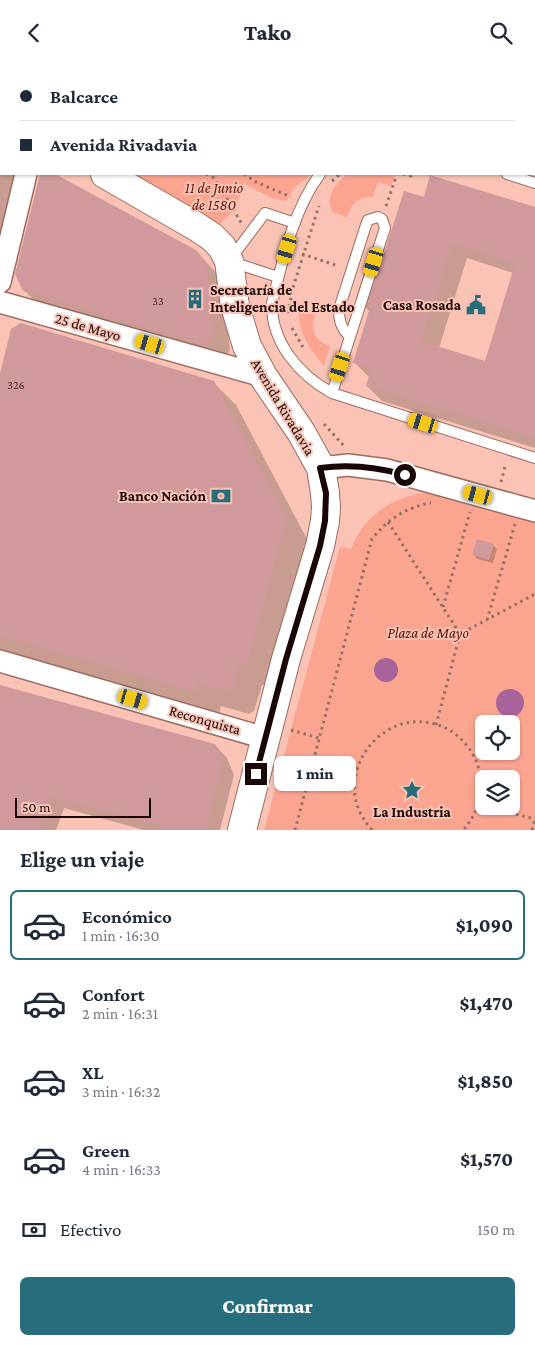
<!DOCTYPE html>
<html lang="es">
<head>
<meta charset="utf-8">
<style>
  body { margin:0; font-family:"Crimson Pro",serif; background:#f6f6f7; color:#1f2937; height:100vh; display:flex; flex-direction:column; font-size:19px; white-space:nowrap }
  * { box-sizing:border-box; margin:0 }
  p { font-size:16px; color:#747a83 }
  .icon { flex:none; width:28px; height:28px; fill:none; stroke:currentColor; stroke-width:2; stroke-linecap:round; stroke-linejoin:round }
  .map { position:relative; height:765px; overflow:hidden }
  .details { display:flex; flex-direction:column; background:#fff; flex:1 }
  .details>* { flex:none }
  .hud { position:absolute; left:0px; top:0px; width:535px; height:110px; box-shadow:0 1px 4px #0004; display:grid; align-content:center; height:110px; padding:0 20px; background:#fff }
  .tools { position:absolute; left:475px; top:650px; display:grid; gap:10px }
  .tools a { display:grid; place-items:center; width:45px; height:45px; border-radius:8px; background:#fff; box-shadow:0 1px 4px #0004; font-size:25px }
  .scale { position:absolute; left:15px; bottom:12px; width:136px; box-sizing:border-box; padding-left:5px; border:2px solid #180704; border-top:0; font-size:14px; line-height:18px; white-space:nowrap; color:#180704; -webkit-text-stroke:4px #fac3b5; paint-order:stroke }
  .end { position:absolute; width:22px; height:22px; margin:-11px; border:6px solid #180704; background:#fff; box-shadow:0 0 0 2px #fff }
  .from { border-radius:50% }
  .bubble { position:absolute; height:35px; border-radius:8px; background:#fff; box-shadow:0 1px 4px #0004; font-size:16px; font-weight:800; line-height:35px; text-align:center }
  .car { position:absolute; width:15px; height:30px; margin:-15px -8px; border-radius:6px; box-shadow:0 0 4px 1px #0007; background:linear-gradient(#f5c518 24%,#345 0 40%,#f5c518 0 76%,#345 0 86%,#f5c518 0) }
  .hud b { display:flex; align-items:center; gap:18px; height:48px; font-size:19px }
  .hud b+b { border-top:1px solid #e0e1e3 }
  .hud i { width:12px; height:12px; background:#1f2937 }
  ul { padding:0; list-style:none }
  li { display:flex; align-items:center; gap:15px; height:70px; margin:0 10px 8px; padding:0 10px; border:2px solid transparent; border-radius:8px }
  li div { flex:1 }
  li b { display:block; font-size:19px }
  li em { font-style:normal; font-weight:800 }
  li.on { border-color:#276d7c }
  li>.icon { width:45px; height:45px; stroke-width:1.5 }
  h2 { padding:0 20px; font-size:22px; line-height:60px }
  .pay { display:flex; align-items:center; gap:12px; height:55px; padding:0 20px; font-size:19px }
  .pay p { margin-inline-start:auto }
  .cta { display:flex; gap:10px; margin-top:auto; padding:10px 20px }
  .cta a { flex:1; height:58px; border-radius:8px; background:#276d7c; color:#fff; font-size:20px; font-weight:800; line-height:58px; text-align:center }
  header { display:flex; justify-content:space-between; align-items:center; height:65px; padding:0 20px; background:#fff; font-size:22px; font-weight:800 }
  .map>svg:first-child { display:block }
  .green { fill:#fba590; fill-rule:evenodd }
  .water { fill:#a8649a }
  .shadow { fill:#0003; fill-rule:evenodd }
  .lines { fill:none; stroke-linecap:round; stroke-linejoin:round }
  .taxiway { stroke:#a47b72; stroke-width:49 }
  .building { fill:#d0999c; fill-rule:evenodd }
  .service-casing { stroke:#9d6c5f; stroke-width:12 }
  .minor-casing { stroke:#9d6c5f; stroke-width:24 }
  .primary-casing { stroke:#9d6c5f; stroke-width:30 }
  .path { stroke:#967067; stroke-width:3; stroke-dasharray:2.5 4; stroke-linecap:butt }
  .service { stroke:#fff; stroke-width:10 }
  .minor { stroke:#fff; stroke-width:21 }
  .primary { stroke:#fff; stroke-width:28 }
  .route { stroke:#180704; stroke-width:6 }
  .labels { text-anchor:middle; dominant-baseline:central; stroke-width:4; stroke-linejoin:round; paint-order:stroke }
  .number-label { font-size:12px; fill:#462c2a }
  .park-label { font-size:15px; font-style:italic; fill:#5f1000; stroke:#fac3b5 }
  .poi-label { font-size:15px; font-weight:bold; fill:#180704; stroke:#fac3b5; text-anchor:end }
  .street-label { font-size:15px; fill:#180704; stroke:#fac3b5 }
</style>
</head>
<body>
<header><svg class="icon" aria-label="back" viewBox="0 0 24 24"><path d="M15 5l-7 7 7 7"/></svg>Tako<svg class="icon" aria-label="search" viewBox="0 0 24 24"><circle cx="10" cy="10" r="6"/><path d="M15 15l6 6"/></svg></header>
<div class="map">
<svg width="535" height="765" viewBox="0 0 535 765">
  <rect width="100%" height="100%" fill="#fac3b5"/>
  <path class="green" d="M23,0H403V1Z
    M130,109H312L294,123L286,136C272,135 256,125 244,118L235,144L218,161Z
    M347,109H395L391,121L378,117L373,132C358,131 352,138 347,152L332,147C325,130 336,119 347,109Z
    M300,241L316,247C310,264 312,274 330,281L324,301C310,285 295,262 300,241Z
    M432,427L535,453V765H264L340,482L351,484C364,449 395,430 432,427ZM484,659H511V686H484ZM484,714H511V741H484Z"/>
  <path class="water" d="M374 605a12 12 0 1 1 24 0a12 12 0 1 1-24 0Z
    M496 638a14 14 0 1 1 28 0a14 14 0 1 1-28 0Z"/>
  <path class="shadow" d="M534,48H535V107L534,106Z
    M0,92L1,109H24L0,217Z
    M41,109H52L196,186L222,214L230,286L219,296L40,241L24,225L16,209Z
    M425,133L535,144V383L382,336L367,321L370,313L355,298L370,247L356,233L372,182L384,194ZM467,193L513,208L485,297L439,283Z
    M0,313L213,317L236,340L309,478L270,622L262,620L254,646L249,649L221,641L219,649L0,586Z
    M478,476L494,481L497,484L493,498L477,494L474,490Z
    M0,621L215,680L227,693L234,710L220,765H144L64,743L56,765H0Z"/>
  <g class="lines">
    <path class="taxiway" d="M305,1V0"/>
  </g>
  <path class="building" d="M40,109H55L196,185L206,197L215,270L203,281L23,226L15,209Z
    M430,110L535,142V373L366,321L371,304L353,298L371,239L368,238L404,126L424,132ZM452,179L515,199L485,296L421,276Z
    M21,258L214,316L287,454L247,600L239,598L232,624L226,626L198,619L196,627L0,571V308L11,264Z
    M477,474L494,479L489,495L472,490Z
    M0,620L215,679L222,697L205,765H174L51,732L41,765H0Z"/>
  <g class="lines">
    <defs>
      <path id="service" d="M463,0L467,1
        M358,1V0
        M534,23H535
        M320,109C293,146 283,194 272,238C271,277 299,310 332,328L535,393
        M507,109L535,118
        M278,212L229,196L265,148L295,158
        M332,328L385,163L382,154L378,152L368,155L366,160L339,244C339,256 341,263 350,272"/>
      <path id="minor" d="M0,217L26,109
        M0,237L263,311
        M321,403L348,400L387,405L535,446
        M0,596L265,673"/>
      <path id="primary" d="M8,0L9,1
        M0,64H1
        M105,109L197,162L212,172L222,182L229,196L235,241L247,281L263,311L301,367L321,403L325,428L326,442L325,456L320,481L286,594L242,765"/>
    </defs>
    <use href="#service" class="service-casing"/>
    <use href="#minor" class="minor-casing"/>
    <use href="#primary" class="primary-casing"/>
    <path class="path" d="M42,0L43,1
      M123,0V1
      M192,0L194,1
      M206,109L214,113L242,159
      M244,109L256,117L291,132
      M403,109L411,111L412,109
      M332,116L340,109
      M386,141L397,109
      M302,189L338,201
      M288,248L294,219L319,141
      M292,263L304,284
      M324,359L345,382
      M501,417L506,398
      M388,457L460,569
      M443,542L470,447
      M487,555L515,459
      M436,660L460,569L535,529
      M291,665L319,673
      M314,692L357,704
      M282,695L311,703
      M478,740L535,754
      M295,765L372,474C387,455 406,442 431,438
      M372,765C321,710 391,626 454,668C467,678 477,692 480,709C484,729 477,750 463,765
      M532,765L535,753"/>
    <use href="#service" class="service"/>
    <use href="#minor" class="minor"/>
    <use href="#primary" class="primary"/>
  </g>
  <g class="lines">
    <path class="route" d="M256,709L286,594L320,481L325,456L326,428L320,403C350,399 377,402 405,410"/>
  </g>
  <defs>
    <symbol id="building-bare" viewBox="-9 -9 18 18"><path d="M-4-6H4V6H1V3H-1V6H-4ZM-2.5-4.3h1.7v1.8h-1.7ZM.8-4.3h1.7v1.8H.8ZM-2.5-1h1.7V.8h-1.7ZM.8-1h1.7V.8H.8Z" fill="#276d7c" stroke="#fac3b5" stroke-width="2.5" paint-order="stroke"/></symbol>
    <symbol id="civic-bare" viewBox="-9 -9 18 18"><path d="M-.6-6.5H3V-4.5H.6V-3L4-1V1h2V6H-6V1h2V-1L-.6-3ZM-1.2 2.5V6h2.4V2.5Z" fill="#276d7c" stroke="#fac3b5" stroke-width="2.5" paint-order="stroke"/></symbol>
    <symbol id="bank-bare" viewBox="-9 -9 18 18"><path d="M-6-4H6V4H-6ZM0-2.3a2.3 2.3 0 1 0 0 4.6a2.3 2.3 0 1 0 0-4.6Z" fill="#276d7c" stroke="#fac3b5" stroke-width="2.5" paint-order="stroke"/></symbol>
    <symbol id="sight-bare" viewBox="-9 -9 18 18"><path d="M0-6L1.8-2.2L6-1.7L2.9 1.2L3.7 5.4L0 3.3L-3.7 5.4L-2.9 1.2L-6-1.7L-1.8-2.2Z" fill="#276d7c" stroke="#fac3b5" stroke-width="2.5" paint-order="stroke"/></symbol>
  </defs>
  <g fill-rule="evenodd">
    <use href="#building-bare" x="181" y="220" width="28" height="28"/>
    <use href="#civic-bare" x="462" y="226" width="28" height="28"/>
    <use href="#bank-bare" x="207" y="417" width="28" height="28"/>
    <use href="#sight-bare" x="398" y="711" width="28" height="28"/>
  </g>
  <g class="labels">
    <g class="number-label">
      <text x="158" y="236">33</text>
      <text x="16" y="320">326</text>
    </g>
    <g class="park-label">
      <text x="214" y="123">11 de Junio<tspan x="214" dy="17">de 1580</tspan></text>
      <text x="428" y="568">Plaza de Mayo</text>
    </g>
    <g class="poi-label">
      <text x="210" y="225" text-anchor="start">Secretaría de<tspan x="210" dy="17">Inteligencia del Estado</tspan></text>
      <text x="461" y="240">Casa Rosada</text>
      <text x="206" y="431">Banco Nación</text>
      <text x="412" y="747" text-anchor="middle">La Industria</text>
    </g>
    <g class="street-label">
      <text transform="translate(88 262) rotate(16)">25 de Mayo</text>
      <text transform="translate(283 342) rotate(59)">Avenida Rivadavia</text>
      <text transform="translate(205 655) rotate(16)">Reconquista</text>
    </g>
  </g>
</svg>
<div class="tools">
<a><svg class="icon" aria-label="locate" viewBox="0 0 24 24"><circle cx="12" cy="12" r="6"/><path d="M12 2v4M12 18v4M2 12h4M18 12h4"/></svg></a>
<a><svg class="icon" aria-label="layers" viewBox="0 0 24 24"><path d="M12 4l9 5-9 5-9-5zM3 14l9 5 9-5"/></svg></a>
</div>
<div class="scale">50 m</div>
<i class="end from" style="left:405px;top:410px"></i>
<i class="end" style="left:256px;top:709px"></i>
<div class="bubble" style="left:274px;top:691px;width:82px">1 min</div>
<i class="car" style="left:287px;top:184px;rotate:197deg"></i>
<i class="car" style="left:374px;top:197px;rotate:197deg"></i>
<i class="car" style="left:150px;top:279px;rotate:286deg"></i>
<i class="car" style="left:340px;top:302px;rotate:198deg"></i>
<i class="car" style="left:423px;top:358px;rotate:287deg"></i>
<i class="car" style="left:478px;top:430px;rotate:285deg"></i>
<i class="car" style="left:133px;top:634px;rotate:106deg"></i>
<div class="hud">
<b><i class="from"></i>Balcarce</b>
<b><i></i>Avenida Rivadavia</b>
</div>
</div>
<section class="details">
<h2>Elige un viaje</h2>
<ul>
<li class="on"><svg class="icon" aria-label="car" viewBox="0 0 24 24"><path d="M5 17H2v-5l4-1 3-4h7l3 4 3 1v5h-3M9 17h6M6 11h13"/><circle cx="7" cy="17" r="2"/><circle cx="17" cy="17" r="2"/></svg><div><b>Económico</b><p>1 min · 16:30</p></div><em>$1,090</em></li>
<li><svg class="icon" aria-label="car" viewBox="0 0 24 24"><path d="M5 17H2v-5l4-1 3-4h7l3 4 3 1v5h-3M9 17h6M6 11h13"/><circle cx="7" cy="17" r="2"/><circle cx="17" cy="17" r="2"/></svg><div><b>Confort</b><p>2 min · 16:31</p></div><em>$1,470</em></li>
<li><svg class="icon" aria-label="car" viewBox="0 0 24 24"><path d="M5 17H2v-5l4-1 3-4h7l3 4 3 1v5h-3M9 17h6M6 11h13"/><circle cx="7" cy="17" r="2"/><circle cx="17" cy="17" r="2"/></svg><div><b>XL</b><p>3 min · 16:32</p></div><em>$1,850</em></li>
<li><svg class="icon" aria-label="car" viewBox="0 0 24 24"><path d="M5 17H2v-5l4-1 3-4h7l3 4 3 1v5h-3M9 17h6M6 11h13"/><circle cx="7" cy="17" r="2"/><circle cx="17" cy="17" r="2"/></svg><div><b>Green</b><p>4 min · 16:33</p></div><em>$1,570</em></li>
</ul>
<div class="pay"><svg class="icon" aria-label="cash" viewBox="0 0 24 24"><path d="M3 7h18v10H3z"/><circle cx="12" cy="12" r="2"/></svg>Efectivo<p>150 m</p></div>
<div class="cta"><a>Confirmar</a></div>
</section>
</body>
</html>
